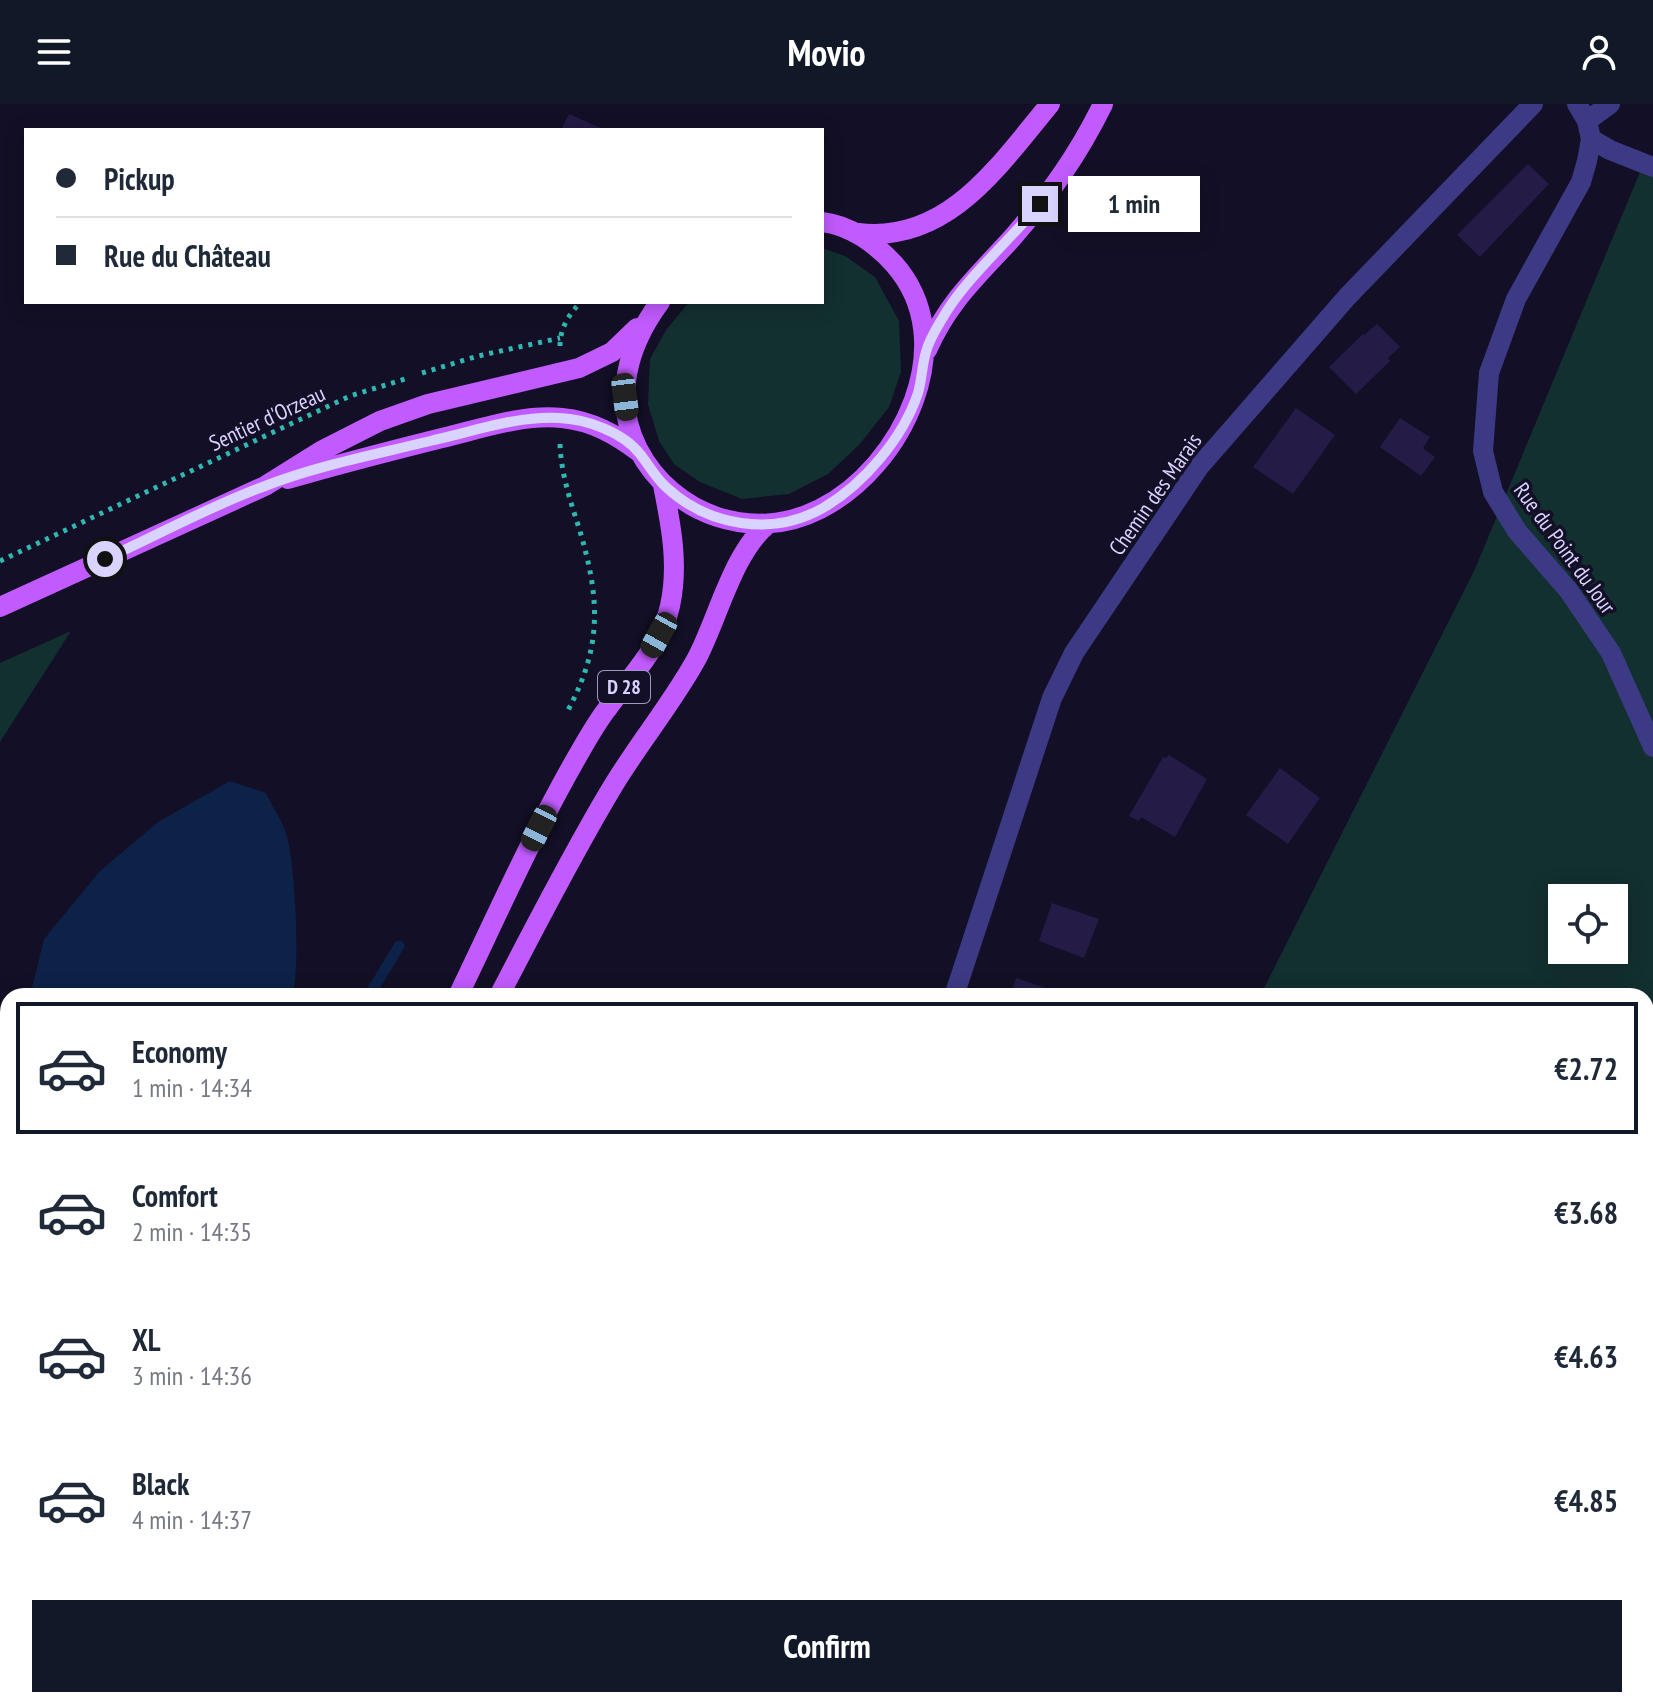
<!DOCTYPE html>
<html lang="en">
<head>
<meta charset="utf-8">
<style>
  body { margin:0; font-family:"PT Sans Narrow",sans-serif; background:#f6f6f7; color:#1f2937; height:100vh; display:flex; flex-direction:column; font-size:30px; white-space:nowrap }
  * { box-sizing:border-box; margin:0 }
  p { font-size:26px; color:#747a83 }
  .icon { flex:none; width:44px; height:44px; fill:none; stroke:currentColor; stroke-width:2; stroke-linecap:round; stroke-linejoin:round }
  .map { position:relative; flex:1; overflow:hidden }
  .drawer { position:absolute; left:0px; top:884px; width:1654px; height:720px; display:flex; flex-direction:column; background:#fff; border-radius:24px 24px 0 0; box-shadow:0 4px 20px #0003 }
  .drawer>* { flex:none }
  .banner { position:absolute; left:24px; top:24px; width:800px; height:176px; border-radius:0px; box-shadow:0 4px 20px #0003; display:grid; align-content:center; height:176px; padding:0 32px; background:#fff }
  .fabs { position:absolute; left:1548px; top:780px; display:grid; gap:16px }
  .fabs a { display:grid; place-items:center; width:80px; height:80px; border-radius:0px; background:#fff; box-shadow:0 4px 20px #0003; font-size:40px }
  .end { position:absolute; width:36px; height:36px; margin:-18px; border:10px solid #d9d4ff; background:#111; box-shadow:0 0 0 4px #111 }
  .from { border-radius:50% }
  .bubble { position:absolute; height:56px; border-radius:0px; background:#fff; box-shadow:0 4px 20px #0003; font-size:26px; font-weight:700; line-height:56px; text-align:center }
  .car { position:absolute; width:24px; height:48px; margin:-24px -12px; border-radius:10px; box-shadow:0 0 6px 2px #0007; background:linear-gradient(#222 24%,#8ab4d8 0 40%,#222 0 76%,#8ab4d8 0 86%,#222 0) }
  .banner b { display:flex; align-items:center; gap:28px; height:76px; font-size:30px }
  .banner b+b { border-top:2px solid #e0e1e3 }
  .banner i { width:20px; height:20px; background:#1f2937 }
  ul { padding:14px 0 0; list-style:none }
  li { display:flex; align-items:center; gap:24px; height:132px; margin:0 16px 12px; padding:0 16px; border:4px solid transparent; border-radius:0px }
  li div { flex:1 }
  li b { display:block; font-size:30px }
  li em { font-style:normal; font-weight:700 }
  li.selected { border-color:#111827 }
  li>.icon { width:72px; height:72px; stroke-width:1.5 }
  .primary-button { display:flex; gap:16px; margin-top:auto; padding:16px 32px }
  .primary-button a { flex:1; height:92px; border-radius:0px; background:#111827; color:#fff; font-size:32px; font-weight:700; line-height:92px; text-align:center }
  header { display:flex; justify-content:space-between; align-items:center; height:104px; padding:0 32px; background:#111827; color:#fff; font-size:36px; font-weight:700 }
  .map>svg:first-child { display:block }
  .green { fill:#12302f; fill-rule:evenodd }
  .water { fill:#0c2248 }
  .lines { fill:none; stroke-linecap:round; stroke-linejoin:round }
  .stream { stroke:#0c2248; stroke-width:11 }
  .building { fill:#241b47 }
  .path { stroke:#2fb8b0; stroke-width:5; stroke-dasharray:4 6; stroke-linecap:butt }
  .minor { stroke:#3d3a85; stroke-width:20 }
  .major { stroke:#c25bff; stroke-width:20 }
  .route { stroke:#d9d4ff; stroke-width:10 }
  .labels { text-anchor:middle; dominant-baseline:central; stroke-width:7; stroke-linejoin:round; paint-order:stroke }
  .shield { fill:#130f26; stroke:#9e99be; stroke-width:2 }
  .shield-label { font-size:20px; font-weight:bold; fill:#d9d4ff }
  .street-label { font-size:22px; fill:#d9d4ff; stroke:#130f26 }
</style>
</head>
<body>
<header><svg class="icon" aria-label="menu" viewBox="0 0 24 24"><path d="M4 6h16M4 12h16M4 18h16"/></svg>Movio<svg class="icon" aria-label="person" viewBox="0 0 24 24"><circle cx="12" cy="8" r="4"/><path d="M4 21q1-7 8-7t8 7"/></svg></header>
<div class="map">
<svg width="1653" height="1604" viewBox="0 0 1653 1604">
  <rect width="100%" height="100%" fill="#130f26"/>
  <path class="green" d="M1645,56L1653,71V1604H630L637,1596H1646V892H1260L1475,465ZM1562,794H1614V846H1562Z
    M822,144L845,152L875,173L899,217L901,268L889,303L859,341L828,370L789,390L742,395L700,378L674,360L659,337L648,300L650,255L666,226L689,198H822Z
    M71,527L0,638V559Z"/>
  <path class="water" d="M230,677L266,689C272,702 281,715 286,729C295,757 301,865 292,892H30L44,835L100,767L158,718Z
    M8,1030V1226L0,1231V1031Z"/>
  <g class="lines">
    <path class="stream" d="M369,892L399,842
      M0,1519L8,1505"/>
  </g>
  <path class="building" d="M569,10L605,26H561Z
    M1528,60L1549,80L1480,153L1457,131Z
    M1377,220L1400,243L1388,254L1390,257L1356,290L1329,263L1363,230L1364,231Z
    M1296,304L1335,331L1293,390L1253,363Z
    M1400,314L1430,333L1423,344L1435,353L1421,372L1380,343Z
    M1169,651L1207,675L1175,733L1141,713L1139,717L1129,712L1163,653L1166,654Z
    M1280,664L1320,694L1288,740L1246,711Z
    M1052,799L1099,815L1084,854L1039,837Z
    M1016,874L1052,886L1050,892H1010Z"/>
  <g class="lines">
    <path class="path" d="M560,242C560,224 569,210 581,198
      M422,269L478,252L560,234
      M560,340C561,369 570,396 579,424C600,494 603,542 567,608
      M0,457L350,292L405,275
      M60,1604L64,1596
      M570,1604L578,1596"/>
    <path class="minor" d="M1577,0L1587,17L1591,35L1587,57L1581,78L1516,195L1489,269L1483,347L1493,388L1517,427L1569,487L1611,549L1653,643
      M1587,17L1610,0
      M1591,35L1610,46L1653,63
      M954,892L1052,594L1074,549L1199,363L1347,193L1533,0"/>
    <path class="major" d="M858,129C948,140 999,61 1050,0
      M660,198C628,241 612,295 638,345C673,412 753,439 820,405C903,363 963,238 894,160C876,140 850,121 822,118
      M927,246C949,196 978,172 1013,133C1050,90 1078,51 1103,0
      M288,375C339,360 390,347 442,334C480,325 522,310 562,314C592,317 615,330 639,348
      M0,503L265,382L321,347L380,317L428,300L579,264L612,248L637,224
      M458,892C498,809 535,725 581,646C589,632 597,618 607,605C631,572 661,543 670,502C679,461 671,421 663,381
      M499,892C535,823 570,754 610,687C637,641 672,600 697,554C718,514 733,448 768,420
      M188,1604L190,1596
      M264,1604L266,1596"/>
  </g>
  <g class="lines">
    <path class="route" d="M105,455C158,431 210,402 265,382C319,361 378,350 434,336C475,327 516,312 559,314C586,315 623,328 640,350C649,361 655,373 666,383C708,422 772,433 823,404C864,380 903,334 918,289C922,275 922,261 926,248C929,236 936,225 942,215C964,176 1010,136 1040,100"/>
  </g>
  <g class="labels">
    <rect class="shield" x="598" y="567" width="52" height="32" rx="6"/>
    <g class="shield-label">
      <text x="624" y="583">D 28</text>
    </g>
    <g class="street-label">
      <text transform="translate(267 314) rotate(-25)">Sentier d'Orzeau</text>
      <text transform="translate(1155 390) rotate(-55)">Chemin des Marais</text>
      <text transform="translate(1565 444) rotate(54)">Rue du Point du Jour</text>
    </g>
  </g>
</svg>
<div class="fabs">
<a><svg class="icon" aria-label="locate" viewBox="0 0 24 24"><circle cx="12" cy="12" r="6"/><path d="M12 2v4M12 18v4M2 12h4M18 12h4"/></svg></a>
</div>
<i class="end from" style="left:105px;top:455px"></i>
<i class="end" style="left:1040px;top:100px"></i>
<div class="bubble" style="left:1068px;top:72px;width:132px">1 min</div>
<i class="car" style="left:625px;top:293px;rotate:173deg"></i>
<i class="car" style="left:659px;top:531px;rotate:209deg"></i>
<i class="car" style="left:539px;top:724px;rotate:207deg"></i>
<div class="banner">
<b><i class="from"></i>Pickup</b>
<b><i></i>Rue du Château</b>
</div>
<section class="drawer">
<ul>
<li class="selected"><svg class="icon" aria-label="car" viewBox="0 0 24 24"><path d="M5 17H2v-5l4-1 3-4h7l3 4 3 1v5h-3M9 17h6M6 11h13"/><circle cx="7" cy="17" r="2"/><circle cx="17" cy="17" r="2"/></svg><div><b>Economy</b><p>1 min · 14:34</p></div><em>€2.72</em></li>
<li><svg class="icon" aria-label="car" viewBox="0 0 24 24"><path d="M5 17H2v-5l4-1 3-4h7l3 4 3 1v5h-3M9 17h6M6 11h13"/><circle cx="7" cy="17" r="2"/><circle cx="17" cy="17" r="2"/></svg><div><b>Comfort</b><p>2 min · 14:35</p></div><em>€3.68</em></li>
<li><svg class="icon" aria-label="car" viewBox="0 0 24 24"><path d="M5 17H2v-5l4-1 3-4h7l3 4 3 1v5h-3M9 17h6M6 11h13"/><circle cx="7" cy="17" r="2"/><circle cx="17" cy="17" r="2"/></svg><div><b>XL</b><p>3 min · 14:36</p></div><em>€4.63</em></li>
<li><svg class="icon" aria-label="car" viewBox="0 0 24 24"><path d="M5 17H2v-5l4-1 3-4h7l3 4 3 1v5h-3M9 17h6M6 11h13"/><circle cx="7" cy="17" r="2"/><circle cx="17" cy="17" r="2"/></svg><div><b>Black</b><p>4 min · 14:37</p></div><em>€4.85</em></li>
</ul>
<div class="primary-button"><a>Confirm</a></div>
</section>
</div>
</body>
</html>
